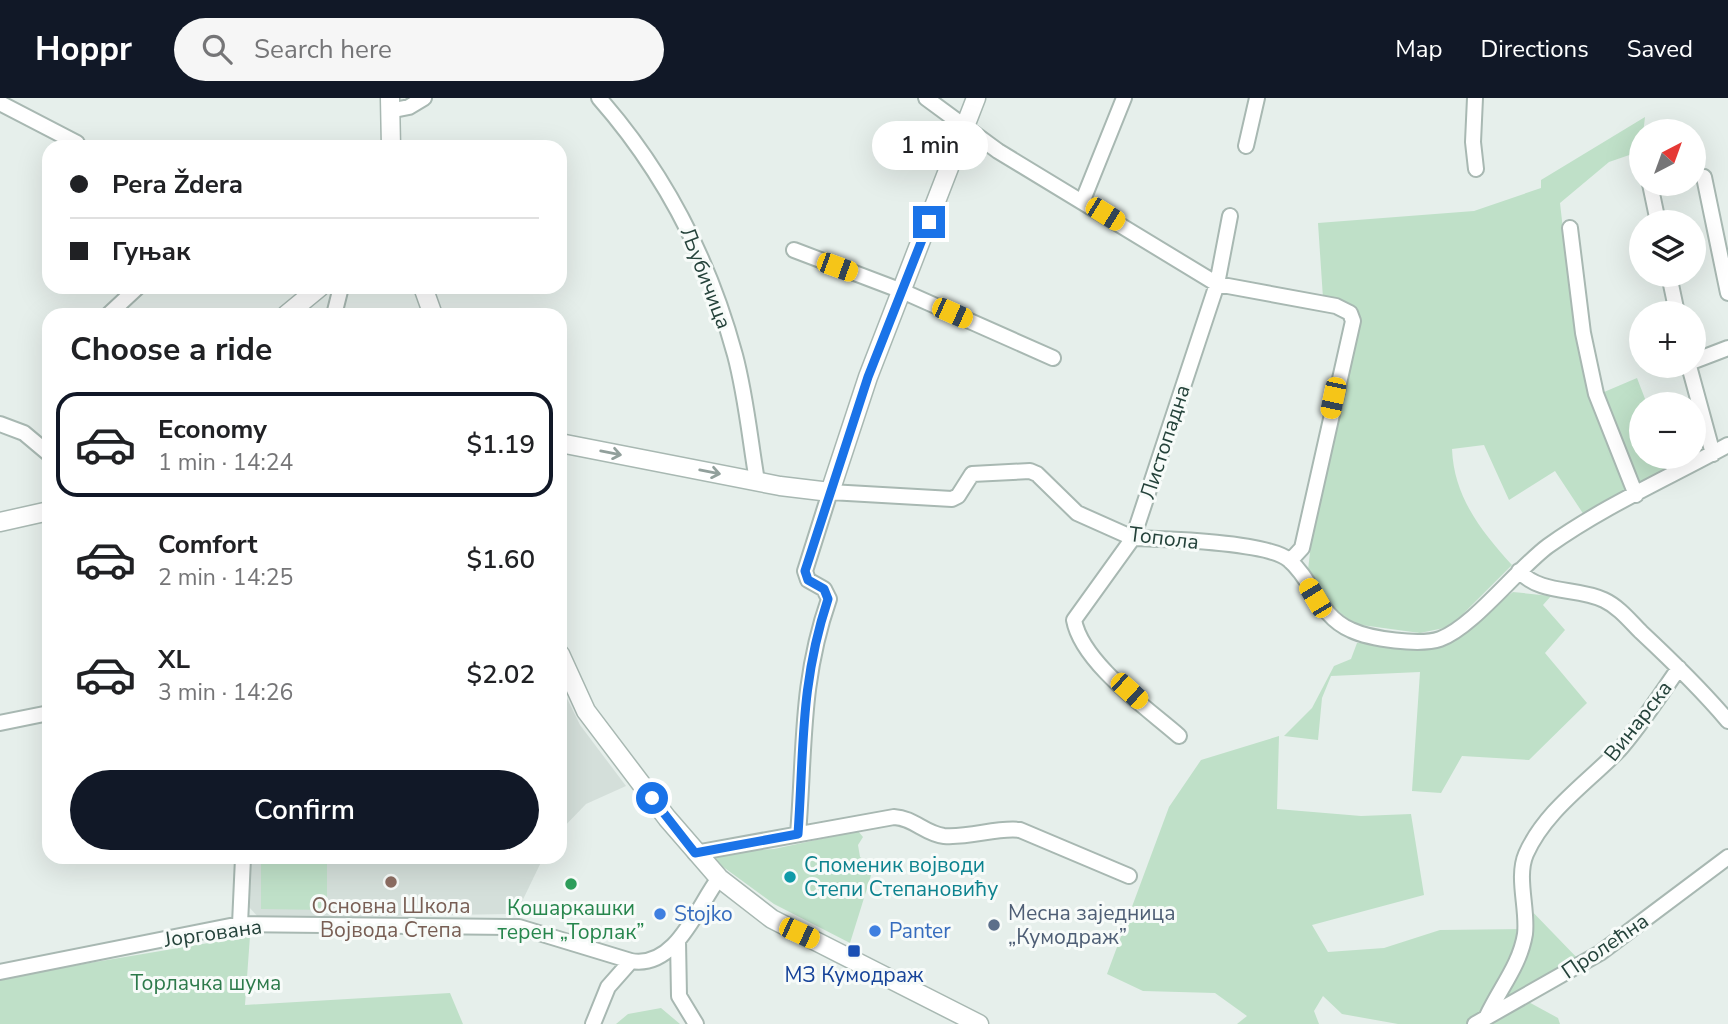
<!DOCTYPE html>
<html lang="en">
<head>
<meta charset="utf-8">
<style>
  body { margin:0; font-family:"Nunito Sans",sans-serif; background:#f6f6f6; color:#202124; height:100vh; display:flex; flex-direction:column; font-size:26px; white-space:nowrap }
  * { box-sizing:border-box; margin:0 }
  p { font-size:23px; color:#757577 }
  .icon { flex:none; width:38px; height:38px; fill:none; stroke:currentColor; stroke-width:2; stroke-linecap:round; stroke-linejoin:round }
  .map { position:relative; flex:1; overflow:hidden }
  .drawer { position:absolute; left:42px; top:210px; width:525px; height:556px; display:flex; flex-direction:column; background:#fff; border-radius:21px; box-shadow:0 7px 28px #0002 }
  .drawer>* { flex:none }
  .guide { position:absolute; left:42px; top:42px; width:525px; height:154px; border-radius:21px; box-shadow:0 7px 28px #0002; display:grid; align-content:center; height:154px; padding:0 28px; background:#fff }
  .needle { width:46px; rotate:41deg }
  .fabs { position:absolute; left:1629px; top:21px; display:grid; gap:14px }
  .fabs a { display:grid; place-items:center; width:77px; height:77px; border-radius:50%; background:#fff; box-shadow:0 7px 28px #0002; font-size:35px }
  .end { position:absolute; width:32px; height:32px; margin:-16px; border:9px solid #1a73e8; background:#fff; box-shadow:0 0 0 4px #fff }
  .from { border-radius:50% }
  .bubble { position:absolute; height:49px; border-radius:24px; background:#fff; box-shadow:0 7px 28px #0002; font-size:23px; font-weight:600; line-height:49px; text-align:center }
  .car { position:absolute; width:21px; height:42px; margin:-21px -10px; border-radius:9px; box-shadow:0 0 5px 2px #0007; background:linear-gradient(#f5c518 24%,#345 0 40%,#f5c518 0 76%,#345 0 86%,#f5c518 0) }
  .guide b { display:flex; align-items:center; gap:24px; height:66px; font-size:26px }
  .guide b+b { border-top:2px solid #e0e0e0 }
  .guide i { width:18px; height:18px; background:#202124 }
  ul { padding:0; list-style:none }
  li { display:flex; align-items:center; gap:21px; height:105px; margin:0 14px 10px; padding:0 14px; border:4px solid transparent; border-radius:21px }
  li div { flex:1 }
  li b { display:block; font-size:26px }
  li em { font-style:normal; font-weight:600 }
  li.active { border-color:#111827 }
  li>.icon { width:63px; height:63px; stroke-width:1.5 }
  h2 { padding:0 28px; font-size:32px; line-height:84px }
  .primary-button { display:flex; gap:14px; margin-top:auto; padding:14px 28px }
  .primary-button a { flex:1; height:80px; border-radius:42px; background:#111827; color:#fff; font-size:28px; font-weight:600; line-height:80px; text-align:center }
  header { display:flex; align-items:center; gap:42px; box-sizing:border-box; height:98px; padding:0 35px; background:#111827; color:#fff }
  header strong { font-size:33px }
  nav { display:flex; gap:38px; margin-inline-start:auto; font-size:24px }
  .search { width:490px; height:63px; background:#f6f6f6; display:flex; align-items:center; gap:18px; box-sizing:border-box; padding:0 24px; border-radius:38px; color:#757577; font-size:26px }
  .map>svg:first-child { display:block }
  .built { fill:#d4dfda }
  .green { fill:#bfe0c8 }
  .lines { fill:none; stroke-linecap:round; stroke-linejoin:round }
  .minor-casing { stroke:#a8b8b2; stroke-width:18 }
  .tertiary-casing { stroke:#a8b8b2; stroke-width:21 }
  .minor { stroke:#fff; stroke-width:14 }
  .tertiary { stroke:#fff; stroke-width:18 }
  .oneway { stroke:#92a09c }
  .route { stroke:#1a73e8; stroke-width:9 }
  .culture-dot { fill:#0f9aa8; stroke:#f7fbf9; stroke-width:2.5 }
  .education-dot { fill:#8d6e63; stroke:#f7fbf9; stroke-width:2.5 }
  .leisure-dot { fill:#2e9e5b; stroke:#f7fbf9; stroke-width:2.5 }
  .shop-dot { fill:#3f7fe0; stroke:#f7fbf9; stroke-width:2.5 }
  .service-dot { fill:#5c6f8a; stroke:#f7fbf9; stroke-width:2.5 }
  .transit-dot { fill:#1a4fb4; stroke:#f7fbf9; stroke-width:2.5 }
  .labels { text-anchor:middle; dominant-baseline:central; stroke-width:6; stroke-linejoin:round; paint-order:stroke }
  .street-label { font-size:21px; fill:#24423a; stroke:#f7fbf9 }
  .culture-label { font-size:21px; fill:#0d838f; stroke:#f7fbf9; text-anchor:start }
  .education-label { font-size:21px; fill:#785e54; stroke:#f7fbf9 }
  .leisure-label { font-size:21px; fill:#27864d; stroke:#f7fbf9 }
  .service-label { font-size:21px; fill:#4e5e75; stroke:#f7fbf9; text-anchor:start }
  .shop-label { font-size:21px; fill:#366cbe; stroke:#f7fbf9; text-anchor:start }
  .transit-label { font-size:21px; fill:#164399; stroke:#f7fbf9 }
  .park-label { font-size:21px; fill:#2d7a4b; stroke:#f7fbf9 }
</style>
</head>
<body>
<header>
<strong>Hoppr</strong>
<div class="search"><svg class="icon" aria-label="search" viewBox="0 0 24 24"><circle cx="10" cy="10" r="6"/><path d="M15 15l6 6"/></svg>Search here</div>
<nav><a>Map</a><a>Directions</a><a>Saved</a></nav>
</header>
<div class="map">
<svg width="1728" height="926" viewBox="0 0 1728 926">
  <rect width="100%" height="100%" fill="#e6efeb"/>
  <path class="built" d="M560,586L580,627L626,688L586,706L560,733Z
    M251,760H543L516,816L259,820L249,809Z"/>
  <path class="green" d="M1645,19L1641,53L1609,64L1560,105L1575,237L1590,300L1637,280L1647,306H1642V359H1667L1674,376L1588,423L1555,373L1509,402L1484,347L1452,351C1454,399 1481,433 1512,467L1454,525L1444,530L1420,535L1354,526L1320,498L1308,472L1313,428L1351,250L1346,213L1323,200L1318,125L1474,113L1541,90V82Z
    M1513,494L1551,498L1543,507L1565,532L1545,555L1587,605L1529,662L1462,658L1441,695L1412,693L1420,574L1331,578L1322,600L1318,642L1284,638L1312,610L1334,568L1351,561L1357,545H1383L1421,552L1443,545Z
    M1279,638L1277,711L1361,718L1411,716L1424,797L1312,827L1328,854L1384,850L1440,832L1525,831L1524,805L1583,866L1521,900L1558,920L1560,926H1398L1342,916L1323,898L1314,913L1319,926H1237L1247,918L1215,895L1143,893L1107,876L1169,709L1201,662Z
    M858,733L863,739L858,747L860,759L874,768L850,845L774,806L715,763L718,755L774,751Z
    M261,760H327V812L261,811Z
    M250,838L245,907L450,895L463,926H0V880Z
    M661,910L680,926H616L628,916Z"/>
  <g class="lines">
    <defs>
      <path id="minor" d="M599,0C665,75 709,161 735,257C746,298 750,342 757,383
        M926,0L998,53L1217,186L1336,208L1350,215L1353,223L1302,450L1290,463
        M1475,0L1473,44L1476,71
        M0,5L77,45
        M389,13L409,9L424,0
        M1246,48L1257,0
        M1704,79L1728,195
        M1650,86L1658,124
        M1083,102L1124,0
        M1570,130L1583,235L1596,296L1636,397
        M794,152L902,193L1053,260
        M1669,177L1677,215
        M108,217L138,189
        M334,217L341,189
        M1694,263L1728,250
        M1689,268L1713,356
        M0,326L24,335L49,356
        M1519,473C1541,497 1576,489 1604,502C1619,509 1630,523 1641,534C1671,562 1701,591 1728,623
        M0,625L49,615
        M1179,638C1147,610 1082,565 1074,522L1133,440L1217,186L1230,118
        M798,736C805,652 800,584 829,501L824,491L808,482L805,473L830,394L952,401L958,398L972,376L1030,373L1037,376L1077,415L1133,440C1164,441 1268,444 1289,462C1314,483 1318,518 1351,532C1370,541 1420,548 1440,541C1473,529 1517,471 1548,448C1604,408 1668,380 1728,347
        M695,755L894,719C914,720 925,736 944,738C971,740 997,729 1020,732L1129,778
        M240,826L243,760
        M678,843L679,898L696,926
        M0,874L240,826L519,829L631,863C676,871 697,809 719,780
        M1487,918C1500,890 1520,867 1525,836C1528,811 1516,779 1526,756C1545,713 1587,685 1619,652C1641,627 1660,597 1679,570
        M593,926L608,889L631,863
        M1475,926L1600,855L1728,759"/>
      <path id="tertiary" d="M390,0L391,49
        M423,189L433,217
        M286,217L320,189
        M560,345L780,388L830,394L868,279L976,0
        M0,424L49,413
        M560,556L586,613L667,720L719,780L772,821L979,926"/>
    </defs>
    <use href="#minor" class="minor-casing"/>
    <use href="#tertiary" class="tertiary-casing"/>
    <use href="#minor" class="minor"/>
    <use href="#tertiary" class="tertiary"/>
  </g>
  <defs><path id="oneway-shaft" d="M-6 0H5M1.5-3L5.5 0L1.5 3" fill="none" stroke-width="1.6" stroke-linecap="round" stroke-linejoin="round" transform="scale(1.75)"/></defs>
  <g class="oneway">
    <use href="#oneway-shaft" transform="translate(611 355) rotate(11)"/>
    <use href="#oneway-shaft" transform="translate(710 374) rotate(11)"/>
  </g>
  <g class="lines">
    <path class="route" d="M652,700L695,755L798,736C804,650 800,586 828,501L824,491L808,482L805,473L868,279L929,124"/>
  </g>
  <circle class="culture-dot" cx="790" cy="779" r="7"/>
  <circle class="education-dot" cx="391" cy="784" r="7"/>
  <circle class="leisure-dot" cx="571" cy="786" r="7"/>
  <g class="shop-dot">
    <circle cx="660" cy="816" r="7"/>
    <circle cx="875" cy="833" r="7"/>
  </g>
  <circle class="service-dot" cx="994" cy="827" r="7"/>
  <rect class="transit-dot" x="847" y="846" width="14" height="14" rx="3.5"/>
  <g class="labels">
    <g class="street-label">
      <text transform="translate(706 180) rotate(69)">Љубичица</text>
      <text transform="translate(1165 344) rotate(-72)">Листопадна</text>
      <text transform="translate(1164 440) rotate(7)">Топола</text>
      <text transform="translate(1638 623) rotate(-52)">Винарска</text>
      <text transform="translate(213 835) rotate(-8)">Јоргована</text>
      <text transform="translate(1605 848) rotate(-34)">Пролећна</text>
    </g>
    <g class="culture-label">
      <text x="804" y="767">Споменик војводи<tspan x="804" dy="24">Степи Степановићу</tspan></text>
    </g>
    <g class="education-label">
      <text x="391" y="808">Основна Школа<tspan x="391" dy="24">Војвода Степа</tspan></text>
    </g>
    <g class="leisure-label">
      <text x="571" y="810">Кошаркашки<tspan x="571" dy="24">терен „Торлак”</tspan></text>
    </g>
    <g class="service-label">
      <text x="1008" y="815">Месна заједница<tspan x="1008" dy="24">„Кумодраж”</tspan></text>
    </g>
    <g class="shop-label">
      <text x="674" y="816">Stojko</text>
      <text x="889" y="833">Panter</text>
    </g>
    <g class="transit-label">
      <text x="854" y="877">МЗ Кумодраж</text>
    </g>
    <g class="park-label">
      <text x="206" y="885">Торлачка шума</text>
    </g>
  </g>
</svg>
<div class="fabs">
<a><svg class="needle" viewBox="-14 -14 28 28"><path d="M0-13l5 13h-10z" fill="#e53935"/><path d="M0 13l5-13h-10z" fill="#757577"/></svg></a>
<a><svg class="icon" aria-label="layers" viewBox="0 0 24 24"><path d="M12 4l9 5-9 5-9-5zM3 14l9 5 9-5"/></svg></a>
<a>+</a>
<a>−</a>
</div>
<i class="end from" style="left:652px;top:700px"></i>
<i class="end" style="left:929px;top:124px"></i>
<div class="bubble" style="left:872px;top:23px;width:116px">1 min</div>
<i class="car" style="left:1105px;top:116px;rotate:122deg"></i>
<i class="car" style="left:837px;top:169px;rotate:110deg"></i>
<i class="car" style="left:952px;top:215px;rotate:114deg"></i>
<i class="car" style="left:1333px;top:300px;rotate:192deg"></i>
<i class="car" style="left:1315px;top:500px;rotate:329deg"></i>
<i class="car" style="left:1129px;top:593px;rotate:132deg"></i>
<i class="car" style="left:799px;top:835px;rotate:115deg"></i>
<div class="guide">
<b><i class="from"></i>Pera Ždera</b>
<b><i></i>Гуњак</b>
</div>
<section class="drawer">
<h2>Choose a ride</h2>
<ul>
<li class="active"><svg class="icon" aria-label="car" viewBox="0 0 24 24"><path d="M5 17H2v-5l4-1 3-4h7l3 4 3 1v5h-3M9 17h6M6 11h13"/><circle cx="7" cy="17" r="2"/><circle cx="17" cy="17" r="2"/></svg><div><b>Economy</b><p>1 min · 14:24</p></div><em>$1.19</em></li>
<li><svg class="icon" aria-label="car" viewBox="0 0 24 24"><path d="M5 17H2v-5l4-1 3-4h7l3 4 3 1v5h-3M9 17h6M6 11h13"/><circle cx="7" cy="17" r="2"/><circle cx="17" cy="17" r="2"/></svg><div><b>Comfort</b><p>2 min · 14:25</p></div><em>$1.60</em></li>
<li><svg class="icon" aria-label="car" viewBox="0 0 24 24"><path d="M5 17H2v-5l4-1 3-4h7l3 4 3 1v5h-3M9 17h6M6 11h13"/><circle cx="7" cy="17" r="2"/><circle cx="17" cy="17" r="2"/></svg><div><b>XL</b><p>3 min · 14:26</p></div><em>$2.02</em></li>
</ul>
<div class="primary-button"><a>Confirm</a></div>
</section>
</div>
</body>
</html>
